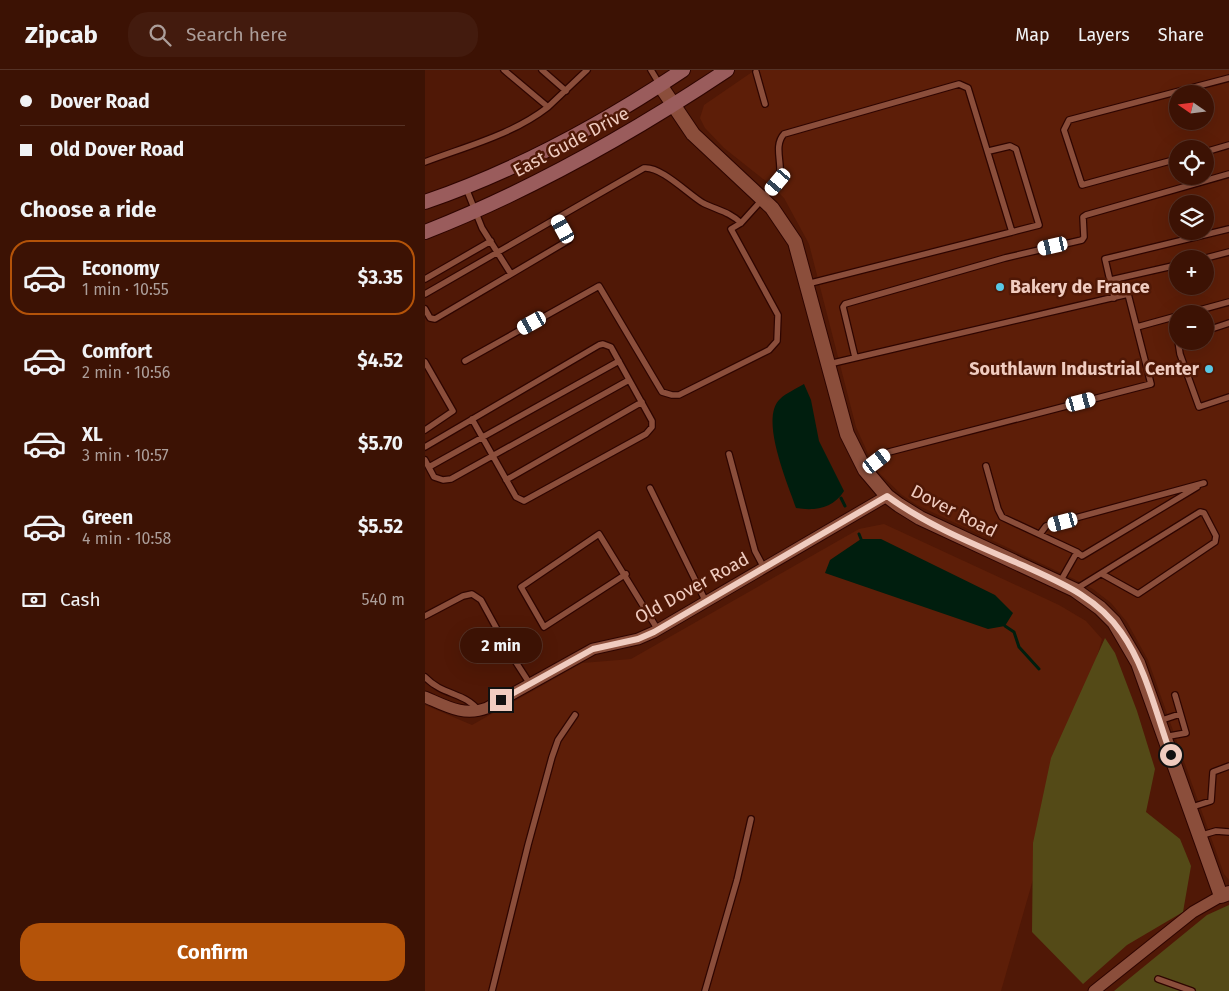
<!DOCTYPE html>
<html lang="en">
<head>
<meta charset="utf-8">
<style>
  body { margin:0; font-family:"Fira Sans",sans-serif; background:#431b0e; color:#f1f3f6; height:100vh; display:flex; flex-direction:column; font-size:19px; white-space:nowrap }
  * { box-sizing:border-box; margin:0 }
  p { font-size:16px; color:#ac9e9a }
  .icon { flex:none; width:28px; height:28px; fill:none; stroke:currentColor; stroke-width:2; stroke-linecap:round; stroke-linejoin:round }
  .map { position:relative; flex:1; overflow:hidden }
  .panel { display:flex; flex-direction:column; background:#3c1204; width:425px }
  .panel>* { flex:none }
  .banner { display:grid; align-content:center; height:110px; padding:0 20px; background:#3c1204 }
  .needle { width:32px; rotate:284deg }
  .tools { position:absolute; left:744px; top:15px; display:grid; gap:10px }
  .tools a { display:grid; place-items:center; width:45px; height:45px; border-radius:50%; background:#3c1204; box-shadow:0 5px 20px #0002,0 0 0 1px #553226; font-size:25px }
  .end { position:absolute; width:22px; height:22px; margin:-11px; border:6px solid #f0ccc0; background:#111; box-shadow:0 0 0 2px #111 }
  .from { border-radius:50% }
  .bubble { position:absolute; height:35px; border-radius:18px; background:#3c1204; box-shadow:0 5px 20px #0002,0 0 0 1px #553226; font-size:16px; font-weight:700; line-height:35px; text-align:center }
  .car { position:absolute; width:15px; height:30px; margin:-15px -8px; border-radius:6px; box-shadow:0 0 4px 1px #0007; background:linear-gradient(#fff 24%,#345 0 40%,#fff 0 76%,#345 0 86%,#fff 0) }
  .banner b { display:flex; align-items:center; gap:18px; height:48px; font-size:19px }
  .banner b+b { border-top:1px solid #553226 }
  .banner i { width:12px; height:12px; background:#f1f3f6 }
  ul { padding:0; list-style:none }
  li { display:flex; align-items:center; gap:15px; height:75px; margin:0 10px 8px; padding:0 10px; border:2px solid transparent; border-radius:20px }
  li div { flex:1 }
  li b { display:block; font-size:19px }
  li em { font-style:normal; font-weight:700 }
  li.active { border-color:#b45309 }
  li>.icon { width:45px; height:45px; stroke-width:1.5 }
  h2 { padding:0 20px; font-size:22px; line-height:60px }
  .pay { display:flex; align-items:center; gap:12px; height:55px; padding:0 20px; font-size:19px }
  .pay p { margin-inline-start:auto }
  .action { display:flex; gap:10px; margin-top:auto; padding:10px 20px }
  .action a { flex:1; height:58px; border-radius:20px; background:#b45309; color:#fff; font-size:20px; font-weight:700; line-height:58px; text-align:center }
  header { display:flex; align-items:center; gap:30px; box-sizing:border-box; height:70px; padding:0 25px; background:#3c1204; border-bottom:1px solid #553226 }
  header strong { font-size:24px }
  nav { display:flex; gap:28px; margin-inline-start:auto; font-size:18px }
  .search { width:350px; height:45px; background:#431b0e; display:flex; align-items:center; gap:12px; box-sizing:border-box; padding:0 18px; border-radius:20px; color:#ac9e9a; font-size:19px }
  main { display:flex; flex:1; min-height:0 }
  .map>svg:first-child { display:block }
  .built { fill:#5d1e08; fill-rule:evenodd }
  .green { fill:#544a17 }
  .water { fill:#001e0e }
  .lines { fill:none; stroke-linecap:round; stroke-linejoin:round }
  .stream { stroke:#001e0e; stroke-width:3 }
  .service-casing { stroke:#2e0500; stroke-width:8 }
  .minor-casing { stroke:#2e0500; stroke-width:13 }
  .tertiary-casing { stroke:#2e0500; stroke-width:16 }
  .secondary-casing { stroke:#2e0500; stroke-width:16 }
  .service { stroke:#8b4e3b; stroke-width:5.5 }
  .minor { stroke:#8b4e3b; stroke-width:11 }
  .tertiary { stroke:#8b4e3b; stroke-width:14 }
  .secondary { stroke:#9a5c5c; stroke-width:14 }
  .route { stroke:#f0ccc0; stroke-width:6 }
  .poi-dot { fill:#59c8e5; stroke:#501806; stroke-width:2 }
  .labels { text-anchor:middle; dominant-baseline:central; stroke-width:5; stroke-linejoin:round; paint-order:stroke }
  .street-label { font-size:18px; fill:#f0ccc0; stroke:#501806 }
  .poi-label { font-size:18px; font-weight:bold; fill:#f0ccc0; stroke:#501806; text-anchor:start }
</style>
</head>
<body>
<header>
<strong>Zipcab</strong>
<div class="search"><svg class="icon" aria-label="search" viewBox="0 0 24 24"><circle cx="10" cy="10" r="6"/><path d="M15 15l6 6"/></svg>Search here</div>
<nav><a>Map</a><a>Layers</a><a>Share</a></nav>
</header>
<main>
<section class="panel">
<div class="banner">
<b><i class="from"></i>Dover Road</b>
<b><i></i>Old Dover Road</b>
</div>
<h2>Choose a ride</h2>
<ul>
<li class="active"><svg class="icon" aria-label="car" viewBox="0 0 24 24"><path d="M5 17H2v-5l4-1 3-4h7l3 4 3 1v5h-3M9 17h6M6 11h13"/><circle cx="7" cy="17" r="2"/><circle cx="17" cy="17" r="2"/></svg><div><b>Economy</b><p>1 min · 10:55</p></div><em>$3.35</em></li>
<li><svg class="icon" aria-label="car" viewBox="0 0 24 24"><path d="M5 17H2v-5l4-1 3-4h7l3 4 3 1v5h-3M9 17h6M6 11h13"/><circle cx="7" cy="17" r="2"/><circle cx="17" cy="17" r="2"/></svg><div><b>Comfort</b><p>2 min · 10:56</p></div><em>$4.52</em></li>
<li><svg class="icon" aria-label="car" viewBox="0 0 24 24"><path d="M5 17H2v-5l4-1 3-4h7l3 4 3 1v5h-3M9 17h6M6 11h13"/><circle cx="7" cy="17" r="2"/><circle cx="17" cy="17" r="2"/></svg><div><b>XL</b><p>3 min · 10:57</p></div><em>$5.70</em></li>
<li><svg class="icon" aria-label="car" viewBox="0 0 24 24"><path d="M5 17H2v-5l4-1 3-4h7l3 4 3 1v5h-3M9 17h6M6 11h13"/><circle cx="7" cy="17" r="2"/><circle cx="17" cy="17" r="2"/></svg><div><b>Green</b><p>4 min · 10:58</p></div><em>$5.52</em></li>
</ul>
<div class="pay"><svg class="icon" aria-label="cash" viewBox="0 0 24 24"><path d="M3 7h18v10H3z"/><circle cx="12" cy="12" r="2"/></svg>Cash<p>540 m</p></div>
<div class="action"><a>Confirm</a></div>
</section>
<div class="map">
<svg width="804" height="921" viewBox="0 0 804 921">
  <rect width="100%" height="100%" fill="#501806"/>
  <path class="built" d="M330,0H804V810L799,804L723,590L702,552L686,533L668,519L649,509L492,435L477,425L450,399L431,357L384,174L359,128L347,116L299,78L280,58L275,48L279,35ZM752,24H780V51H752ZM752,79H780V106H752ZM752,134H780V161H752ZM752,189H780V216H752ZM752,244H780V271H752Z
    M459,454L634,535L661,551L677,569L576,921H0V635L47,655L157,593L206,589L434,459Z"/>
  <path class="green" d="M680,568L690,583L712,641L730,699L721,742L755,769L766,796L758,842L702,875L658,914L607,862L608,773L626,688Z
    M804,835V921H689L782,845Z"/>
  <path class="water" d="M379,314L386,330L394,371L419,421C408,439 389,441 371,438C363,414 334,348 355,329C361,323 371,319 379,314Z
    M436,469H456L570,525L588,543L580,556L563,559L400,503L405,490Z"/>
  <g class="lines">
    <path class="stream" d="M416,428L420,436
      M434,464L436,469
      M580,556L589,562L594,577L614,599"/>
    <defs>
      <path id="service" d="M79,0L123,37L162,0
        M117,0L141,21
        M226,0L235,15
        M331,2L340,34
        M564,81L585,76L591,79L614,155L587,162
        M780,82L804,75
        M752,89L657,115L639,60L644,50L804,8
        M0,92C42,76 87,65 123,37
        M41,118L57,158L86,204
        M777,189L804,182
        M0,209L66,171
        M686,210L752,195
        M0,224L219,98C236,96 263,124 278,133C292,140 305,142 316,153
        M689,228L680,189L804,159
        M0,239L5,248L10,249L144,170L132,148
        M760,244L804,232
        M712,257L752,246
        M780,261L804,253
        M753,271L755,284L774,337L804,327
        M430,287L418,237L420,234L580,188L657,170L659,167L658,147L661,145L804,104
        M40,291L174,216L237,322L247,325H254L344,280L352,271L353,245L306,159L316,153L353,112C360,97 347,77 359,64L534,14L543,18L587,162L382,214
        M0,292L28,341L0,360
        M404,294L703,224L726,314L464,382L441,400
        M0,377L174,275L178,274L186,277L227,351V357L221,364L99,431L91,427L47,349
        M304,384L330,481L339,498
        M0,390L9,407L18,410L26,409L204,310
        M561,396L573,439L577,447L652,482L635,512
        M4,397L194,291
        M81,410L217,332
        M225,418L281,532
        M615,464L621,456L779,413
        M652,482L657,486L772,417
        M201,504L119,557L96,517L174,464L233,560
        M651,519L775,442L779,443L791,466L790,472L713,524L677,504
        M0,546L38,526L47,524L56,530L85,583L105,614
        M0,607C18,626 40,622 54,641
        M734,651L755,644
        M739,667L761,663L750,625
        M764,738L786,731L788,702L804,696
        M774,766L791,761L804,762
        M733,909L767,921
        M67,921L103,775L127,687L133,670L150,645
        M280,921L312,810L326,749"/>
      <path id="minor" d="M0,627C21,636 39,647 62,638L168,579L213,569L229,562L462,426
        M669,921L768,842L796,826"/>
      <path id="tertiary" d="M235,15L268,64L347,138L370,172L422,364L440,400L462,426L474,435L495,448L650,520L675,538L689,552L713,593L796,826L804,823"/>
      <path id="secondary" d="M0,132C90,101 179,53 258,0
        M0,162C107,120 206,64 302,0"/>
    </defs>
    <use href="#service" class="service-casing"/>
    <use href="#minor" class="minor-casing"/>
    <use href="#tertiary" class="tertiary-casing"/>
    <use href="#secondary" class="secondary-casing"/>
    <use href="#service" class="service"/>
    <use href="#minor" class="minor"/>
    <use href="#tertiary" class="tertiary"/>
    <use href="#secondary" class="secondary"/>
  </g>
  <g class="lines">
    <path class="route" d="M76,630L168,579L213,569L229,562L462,426C503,456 551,475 597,495C634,512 672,527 696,562C721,597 731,644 746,685"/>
  </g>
  <g class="poi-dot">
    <circle cx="575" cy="217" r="5"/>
    <circle cx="784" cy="299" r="5"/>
  </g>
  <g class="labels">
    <g class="street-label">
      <text transform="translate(146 72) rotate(-28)">East Gude Drive</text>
      <text transform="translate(529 441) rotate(27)">Dover Road</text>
      <text transform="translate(267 518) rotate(-29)">Old Dover Road</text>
    </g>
    <g class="poi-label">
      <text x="585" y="217">Bakery de France</text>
      <text x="774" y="299" text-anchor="end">Southlawn Industrial Center</text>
    </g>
  </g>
</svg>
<div class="tools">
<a><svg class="needle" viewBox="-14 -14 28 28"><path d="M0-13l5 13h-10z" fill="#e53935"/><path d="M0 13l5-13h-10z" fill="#ac9e9a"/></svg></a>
<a><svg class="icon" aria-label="locate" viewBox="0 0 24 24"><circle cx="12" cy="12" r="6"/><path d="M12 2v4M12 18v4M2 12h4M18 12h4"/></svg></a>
<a><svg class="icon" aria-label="layers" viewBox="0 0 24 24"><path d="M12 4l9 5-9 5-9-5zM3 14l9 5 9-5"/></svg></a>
<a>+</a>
<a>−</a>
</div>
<i class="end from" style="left:746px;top:685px"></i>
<i class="end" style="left:76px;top:630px"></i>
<div class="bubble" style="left:35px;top:558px;width:82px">2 min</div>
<i class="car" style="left:353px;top:112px;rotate:220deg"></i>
<i class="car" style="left:138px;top:159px;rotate:331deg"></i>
<i class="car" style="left:628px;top:176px;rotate:257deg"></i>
<i class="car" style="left:107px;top:253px;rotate:241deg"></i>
<i class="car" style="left:656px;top:332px;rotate:75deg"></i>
<i class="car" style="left:452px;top:391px;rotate:53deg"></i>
<i class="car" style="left:638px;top:452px;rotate:255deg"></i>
</div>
</main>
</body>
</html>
